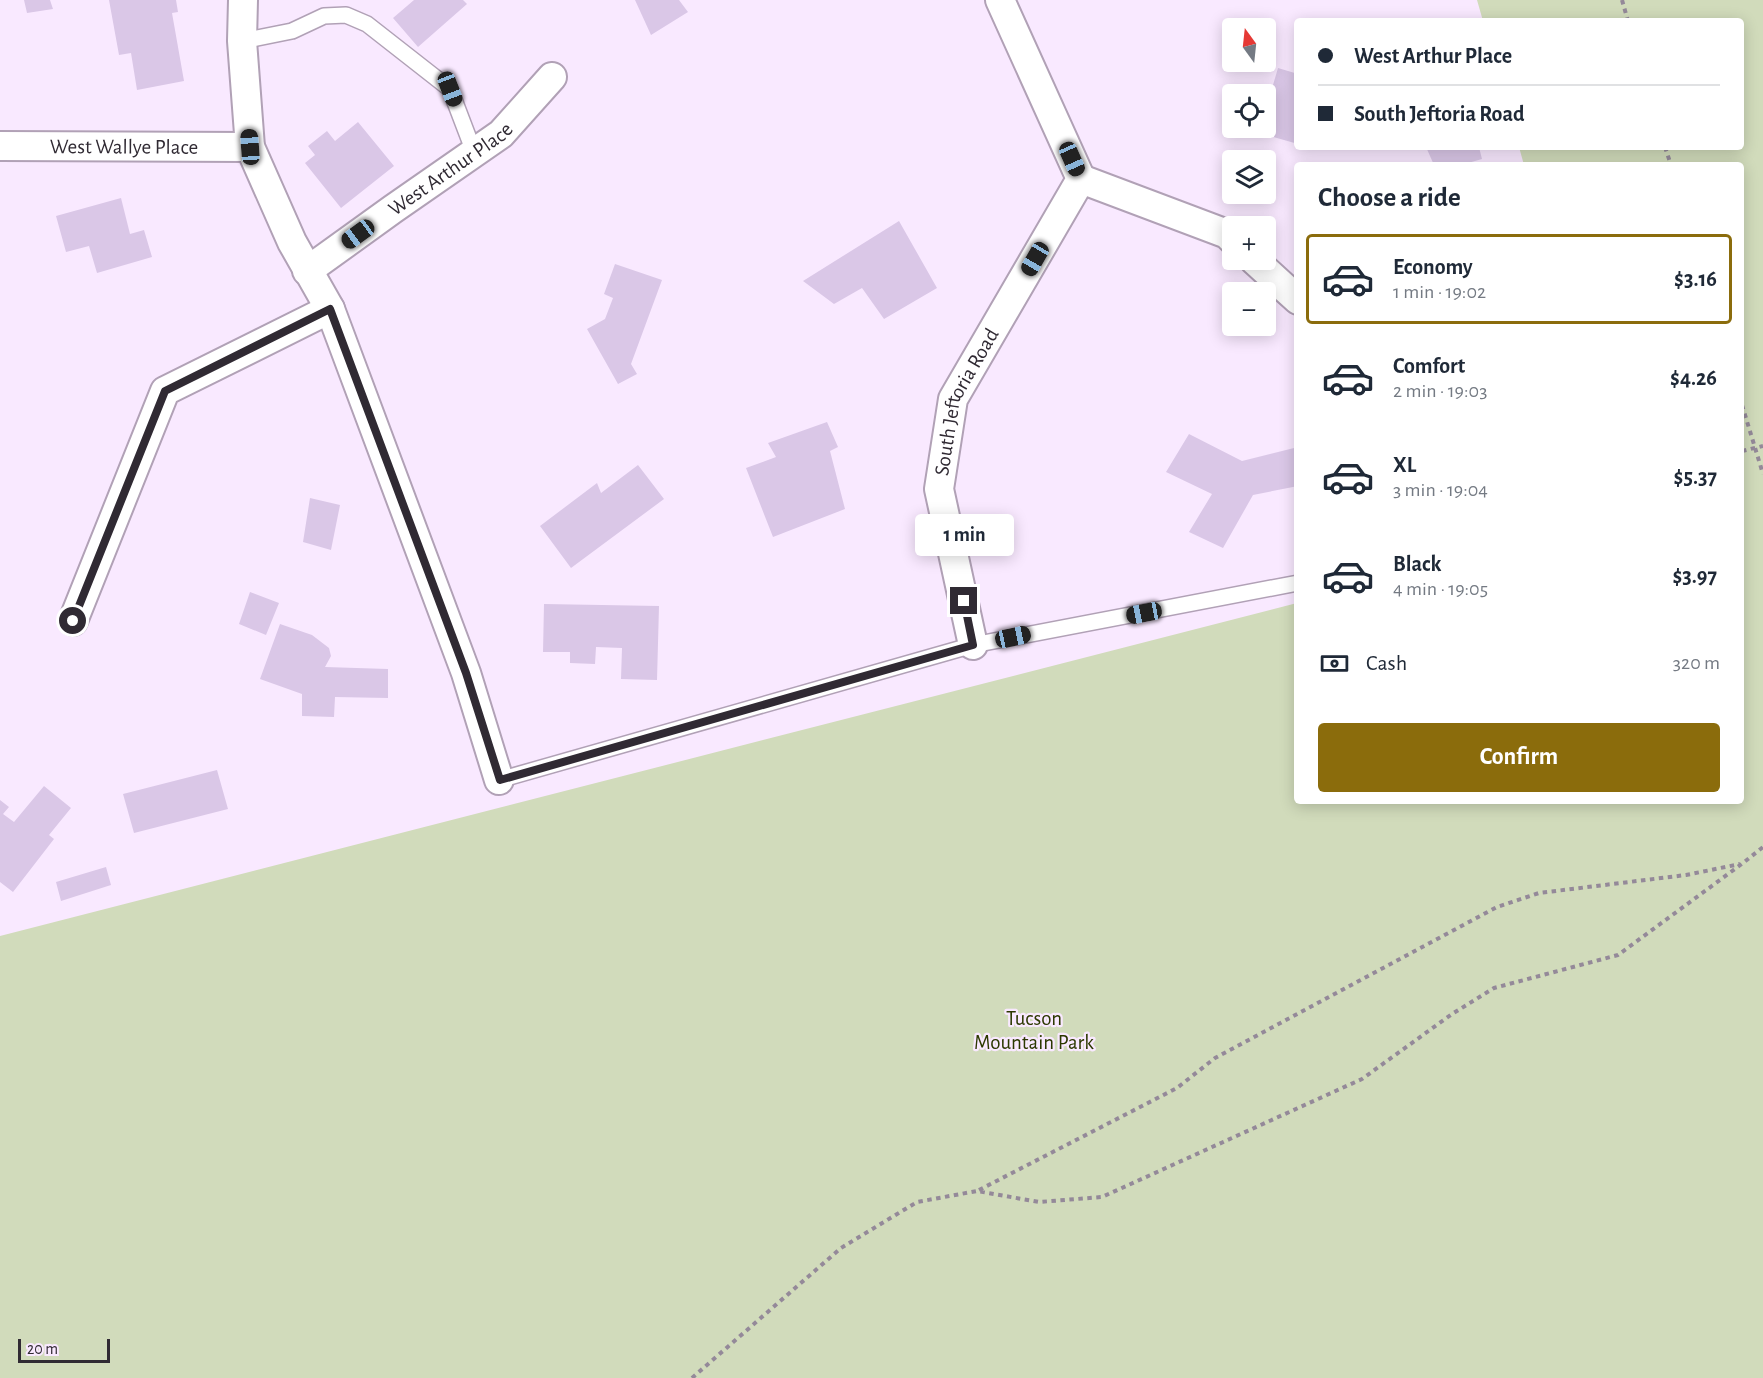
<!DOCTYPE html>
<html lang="en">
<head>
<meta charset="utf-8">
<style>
  body { margin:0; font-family:"Alegreya Sans",sans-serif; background:#f2f2f3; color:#1f2937; height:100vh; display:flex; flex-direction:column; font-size:22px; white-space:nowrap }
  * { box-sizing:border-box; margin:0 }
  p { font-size:20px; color:#747a83 }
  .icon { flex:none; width:33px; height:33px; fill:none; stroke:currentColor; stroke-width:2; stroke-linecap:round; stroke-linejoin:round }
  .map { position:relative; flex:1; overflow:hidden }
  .sheet { position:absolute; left:1294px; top:162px; width:450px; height:642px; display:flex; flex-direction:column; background:#fff; border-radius:6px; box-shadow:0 3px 15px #0003 }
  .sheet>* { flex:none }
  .top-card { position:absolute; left:1294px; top:18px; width:450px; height:132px; border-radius:6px; box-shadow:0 3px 15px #0003; display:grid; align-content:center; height:132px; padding:0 24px; background:#fff }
  .needle { width:39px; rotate:345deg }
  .fabs { position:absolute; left:1222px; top:18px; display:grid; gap:12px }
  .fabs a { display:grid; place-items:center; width:54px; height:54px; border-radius:6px; background:#fff; box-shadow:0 3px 15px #0003; font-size:30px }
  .scale { position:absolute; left:18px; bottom:15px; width:92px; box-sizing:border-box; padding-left:6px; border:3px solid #302a33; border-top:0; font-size:16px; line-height:21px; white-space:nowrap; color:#302a33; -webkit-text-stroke:4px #f9e9ff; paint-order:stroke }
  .end { position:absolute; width:27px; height:27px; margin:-14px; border:8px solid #302a33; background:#fff; box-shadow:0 0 0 3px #fff }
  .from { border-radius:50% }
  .bubble { position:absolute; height:42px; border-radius:6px; background:#fff; box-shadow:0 3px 15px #0003; font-size:20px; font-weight:600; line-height:42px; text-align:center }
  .car { position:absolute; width:18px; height:36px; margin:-18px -9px; border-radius:8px; box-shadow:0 0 4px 2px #0007; background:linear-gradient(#222 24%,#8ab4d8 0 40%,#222 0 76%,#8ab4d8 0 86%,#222 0) }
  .top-card b { display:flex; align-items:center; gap:21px; height:57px; font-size:22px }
  .top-card b+b { border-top:2px solid #e0e1e3 }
  .top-card i { width:15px; height:15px; background:#1f2937 }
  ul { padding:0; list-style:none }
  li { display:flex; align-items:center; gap:18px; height:90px; margin:0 12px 9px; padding:0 12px; border:3px solid transparent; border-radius:6px }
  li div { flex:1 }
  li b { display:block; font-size:22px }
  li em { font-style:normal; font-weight:600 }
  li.current { border-color:#8b6c0c }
  li>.icon { width:54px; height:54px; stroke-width:1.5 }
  h2 { padding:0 24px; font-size:27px; line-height:72px }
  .pay { display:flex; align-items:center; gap:15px; height:66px; padding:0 24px; font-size:22px }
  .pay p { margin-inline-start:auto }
  .button { display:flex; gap:12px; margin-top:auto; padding:12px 24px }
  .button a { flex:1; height:69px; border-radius:6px; background:#8b6c0c; color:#fff; font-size:24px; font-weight:600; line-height:69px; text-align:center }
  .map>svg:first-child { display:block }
  .green { fill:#d1dbbb }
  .building { fill:#dac7e7 }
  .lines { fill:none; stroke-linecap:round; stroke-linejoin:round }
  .service-casing { stroke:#b1a1b6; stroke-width:18 }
  .minor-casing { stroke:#b1a1b6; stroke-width:32 }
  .path { stroke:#948999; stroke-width:4; stroke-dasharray:4.5 4.5; stroke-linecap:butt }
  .service { stroke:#fff; stroke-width:15 }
  .minor { stroke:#fff; stroke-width:28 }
  .route { stroke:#302a33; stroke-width:8 }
  .labels { text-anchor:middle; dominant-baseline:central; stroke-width:4.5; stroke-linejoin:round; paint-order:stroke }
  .street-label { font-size:21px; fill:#302a33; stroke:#f9e9ff }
  .park-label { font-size:21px; fill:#2c3800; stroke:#f9e9ff }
</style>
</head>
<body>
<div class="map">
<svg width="1763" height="1378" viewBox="0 0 1763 1378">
  <rect width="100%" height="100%" fill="#f9e9ff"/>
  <path class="green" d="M1477,0H1763V1378H0V936L1297,603L1298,801H1742V165H1524L1519,147H1742V21H1483Z"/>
  <path class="building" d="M24,0H50L53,9L27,13Z
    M109,0H176L178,12L172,13L184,81L137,90L131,53L119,55Z
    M414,0H463L467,4L418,47L393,18Z
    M635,0H679L688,12L651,35Z
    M1278,68L1298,74V144L1259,133L1261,128H1266V109Z
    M358,122L394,166L341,208L305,163L315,155L308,146L327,131L335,141Z
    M1426,147H1479L1482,159L1461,165H1434Z
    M121,198L130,234L144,230L152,257L97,273L89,246L66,252L56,216Z
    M899,221L937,288L884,319L862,288L834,304L803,281Z
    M615,264L662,280L631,364L637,374L618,384L587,329L605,319L613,298L604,294Z
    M827,422L838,447L830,451L845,509L773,537L746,468L776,457L768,443Z
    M1189,434L1242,461L1298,447V486L1253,495L1223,548L1189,532L1212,494L1166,472Z
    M638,465L664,499L571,568L540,526L597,483L601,493Z
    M310,498L340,505L331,550L303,542Z
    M250,592L279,603L266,635L239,624Z
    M544,604L659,606L657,680L621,679L622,648L596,647L595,664L570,663V652H543Z
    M280,624L312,635L329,648L331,656L325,667L388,669V698L335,697L334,717L302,716V694L260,679Z
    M217,770L228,809L134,833L123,794Z
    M44,786L71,808L49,835L54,839L13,892L0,882V800L9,807L3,814L14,822Z
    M106,867L111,885L61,901L56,882Z"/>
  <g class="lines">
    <defs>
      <path id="service" d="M242,41L292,31L324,16L346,15L367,24L450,89L474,152
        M499,780L973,645L1298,583"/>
      <g id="minor">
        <path d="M243,0L242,41L250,147L292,242L330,309L466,673L499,780"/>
        <path id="s1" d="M0,146L250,147"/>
        <path d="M1081,179L1227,234L1233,240"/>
        <path d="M1254,260L1298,300"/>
        <path id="s2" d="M307,271L393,209L501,134L552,77"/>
        <path d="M73,621L165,391L330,309"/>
        <path id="s3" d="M973,645L939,489L953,399L1081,179L1000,0"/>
      </g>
    </defs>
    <use href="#service" class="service-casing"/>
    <use href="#minor" class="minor-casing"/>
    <path class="path" d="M1622,0L1628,21
      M1665,147L1671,165
      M1742,405L1763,474
      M1742,451L1763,446
      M979,1190L1177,1088L1215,1058L1497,907L1539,893L1686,875L1740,864
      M692,1378L841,1248L917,1202L977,1191L1039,1202L1102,1197L1362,1079L1452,1014L1494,988L1618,955L1743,863L1763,847"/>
    <use href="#service" class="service"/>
    <use href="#minor" class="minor"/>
  </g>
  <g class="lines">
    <path class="route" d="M73,621L165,391L330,309L466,673L500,780L973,645L964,601"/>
  </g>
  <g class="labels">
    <g class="street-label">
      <text stroke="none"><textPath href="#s1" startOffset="124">West Wallye Place</textPath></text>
      <text stroke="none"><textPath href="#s2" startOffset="176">West Arthur Place</textPath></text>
      <text stroke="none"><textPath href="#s3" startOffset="252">South Jeftoria Road</textPath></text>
    </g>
    <g class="park-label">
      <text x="1034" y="1018">Tucson<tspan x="1034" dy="24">Mountain Park</tspan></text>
    </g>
  </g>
</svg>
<div class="fabs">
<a><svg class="needle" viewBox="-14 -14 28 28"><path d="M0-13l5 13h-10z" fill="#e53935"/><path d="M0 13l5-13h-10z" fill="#747a83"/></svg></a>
<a><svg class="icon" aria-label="locate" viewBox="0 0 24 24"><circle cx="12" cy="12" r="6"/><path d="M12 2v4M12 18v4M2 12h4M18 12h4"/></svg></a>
<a><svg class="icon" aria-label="layers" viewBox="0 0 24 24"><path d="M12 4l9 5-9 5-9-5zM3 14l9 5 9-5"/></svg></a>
<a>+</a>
<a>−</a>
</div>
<div class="scale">20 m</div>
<i class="end from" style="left:73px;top:621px"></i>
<i class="end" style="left:964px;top:601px"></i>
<div class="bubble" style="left:915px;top:514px;width:99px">1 min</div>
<i class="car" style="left:450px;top:89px;rotate:159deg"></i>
<i class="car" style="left:250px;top:147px;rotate:356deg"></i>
<i class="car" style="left:1072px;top:159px;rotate:156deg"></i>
<i class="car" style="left:358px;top:234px;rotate:234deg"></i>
<i class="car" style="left:1035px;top:259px;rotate:210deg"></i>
<i class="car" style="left:1144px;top:613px;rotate:259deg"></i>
<i class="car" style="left:1013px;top:637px;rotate:78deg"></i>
<div class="top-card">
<b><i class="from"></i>West Arthur Place</b>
<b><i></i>South Jeftoria Road</b>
</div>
<section class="sheet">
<h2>Choose a ride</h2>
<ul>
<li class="current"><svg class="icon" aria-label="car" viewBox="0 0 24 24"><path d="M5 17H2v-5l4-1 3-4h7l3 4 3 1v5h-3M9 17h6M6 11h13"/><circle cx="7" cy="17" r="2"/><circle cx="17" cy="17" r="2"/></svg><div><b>Economy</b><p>1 min · 19:02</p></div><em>$3.16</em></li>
<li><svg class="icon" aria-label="car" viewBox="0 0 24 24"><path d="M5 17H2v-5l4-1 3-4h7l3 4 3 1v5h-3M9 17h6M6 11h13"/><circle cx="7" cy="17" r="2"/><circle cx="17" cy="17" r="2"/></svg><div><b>Comfort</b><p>2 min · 19:03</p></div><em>$4.26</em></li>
<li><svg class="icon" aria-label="car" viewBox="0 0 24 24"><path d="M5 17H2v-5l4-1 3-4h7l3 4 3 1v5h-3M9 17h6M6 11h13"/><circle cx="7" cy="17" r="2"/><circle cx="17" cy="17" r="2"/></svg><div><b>XL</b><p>3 min · 19:04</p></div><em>$5.37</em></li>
<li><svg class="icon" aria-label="car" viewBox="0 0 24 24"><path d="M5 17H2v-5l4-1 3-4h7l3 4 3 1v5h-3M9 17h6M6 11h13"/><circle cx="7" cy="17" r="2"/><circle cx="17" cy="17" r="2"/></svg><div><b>Black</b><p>4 min · 19:05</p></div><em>$3.97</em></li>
</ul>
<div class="pay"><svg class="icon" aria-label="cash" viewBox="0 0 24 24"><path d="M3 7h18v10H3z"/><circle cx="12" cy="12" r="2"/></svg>Cash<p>320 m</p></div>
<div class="button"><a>Confirm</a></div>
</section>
</div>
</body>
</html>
